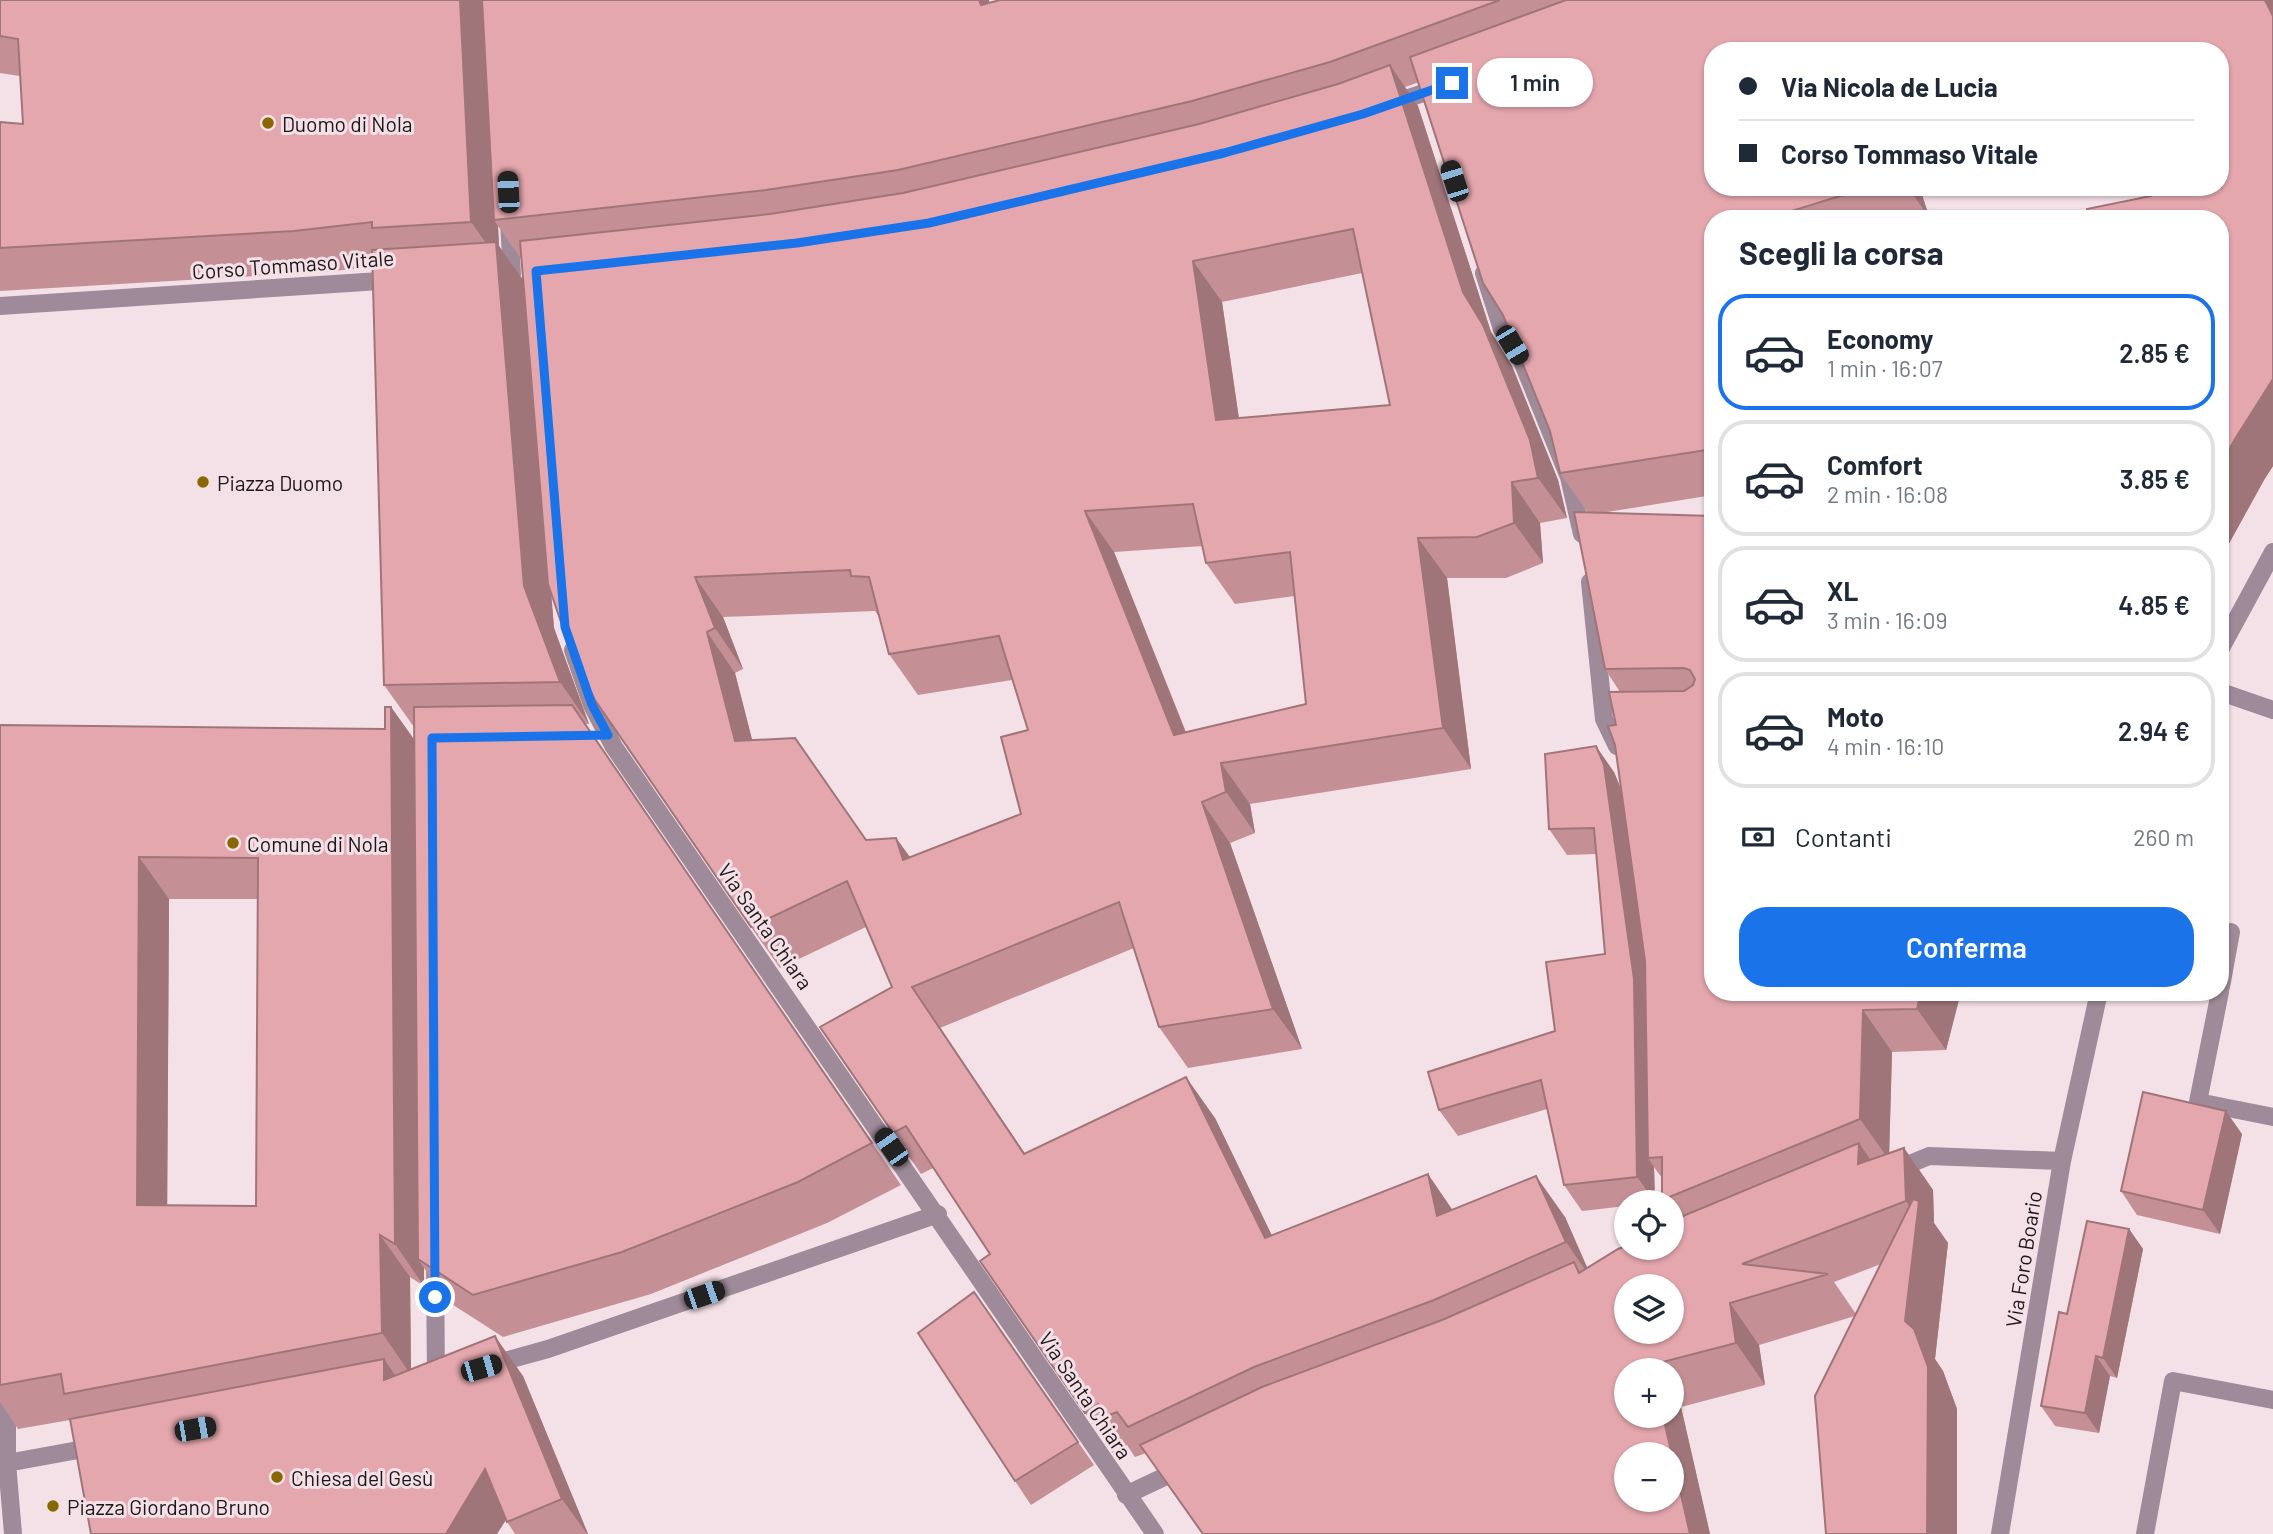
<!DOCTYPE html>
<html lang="it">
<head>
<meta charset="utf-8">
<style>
  body { margin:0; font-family:Barlow,sans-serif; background:#f2f2f3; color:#1f2937; height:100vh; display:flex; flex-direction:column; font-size:26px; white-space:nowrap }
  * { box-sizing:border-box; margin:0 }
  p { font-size:23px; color:#747a83 }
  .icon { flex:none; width:38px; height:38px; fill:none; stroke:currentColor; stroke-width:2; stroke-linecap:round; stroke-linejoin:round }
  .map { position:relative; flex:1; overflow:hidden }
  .panel { position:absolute; left:1704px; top:210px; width:525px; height:791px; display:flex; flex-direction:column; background:#fff; border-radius:28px; box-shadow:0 2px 5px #0004 }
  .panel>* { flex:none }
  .banner { position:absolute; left:1704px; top:42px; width:525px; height:154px; border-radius:28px; box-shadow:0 2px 5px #0004; display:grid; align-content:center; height:154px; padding:0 35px; background:#fff }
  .fabs { position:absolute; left:1614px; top:1190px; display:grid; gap:14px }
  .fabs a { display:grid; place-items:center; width:70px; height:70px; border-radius:50%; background:#fff; box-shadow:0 2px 5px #0004; font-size:35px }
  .end { position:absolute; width:32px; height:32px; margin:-16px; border:9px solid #1a73e8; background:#fff; box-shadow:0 0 0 4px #fff }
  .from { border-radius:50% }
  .bubble { position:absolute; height:49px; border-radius:24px; background:#fff; box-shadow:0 2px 5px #0004; font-size:23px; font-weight:600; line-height:49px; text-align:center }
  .car { position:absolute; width:21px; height:42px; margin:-21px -10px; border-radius:9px; box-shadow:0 0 5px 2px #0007; background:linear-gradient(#222 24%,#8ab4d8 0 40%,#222 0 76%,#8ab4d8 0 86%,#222 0) }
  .banner b { display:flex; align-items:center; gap:24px; height:66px; font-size:26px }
  .banner b+b { border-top:2px solid #e0e1e3 }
  .banner i { width:18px; height:18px; background:#1f2937 }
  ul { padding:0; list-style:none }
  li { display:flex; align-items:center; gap:21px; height:116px; margin:0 14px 10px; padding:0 21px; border:4px solid #e0e1e3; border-radius:28px }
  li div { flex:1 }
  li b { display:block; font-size:26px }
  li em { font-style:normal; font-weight:600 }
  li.on { border-color:#1a73e8 }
  li>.icon { width:63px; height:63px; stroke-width:1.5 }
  h2 { padding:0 35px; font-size:32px; line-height:84px }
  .pay { display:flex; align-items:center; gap:18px; height:77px; padding:0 35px; font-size:26px }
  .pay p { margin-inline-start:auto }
  .cta { display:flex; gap:14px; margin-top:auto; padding:14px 35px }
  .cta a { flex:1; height:80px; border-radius:28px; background:#1a73e8; color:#fff; font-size:28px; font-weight:600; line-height:80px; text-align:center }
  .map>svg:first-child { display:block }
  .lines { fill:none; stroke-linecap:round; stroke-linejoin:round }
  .minor { stroke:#9e8a99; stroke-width:18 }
  .wall { fill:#c49095; fill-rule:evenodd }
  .shaded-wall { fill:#a07579 }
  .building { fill:#e4a7ad; stroke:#a07579; stroke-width:2; fill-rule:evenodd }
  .route { stroke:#1a73e8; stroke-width:9 }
  .poi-dot { fill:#876702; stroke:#f4e0e7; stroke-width:2.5 }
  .labels { text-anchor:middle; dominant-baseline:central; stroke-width:6; stroke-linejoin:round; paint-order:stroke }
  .poi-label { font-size:21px; fill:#1e171a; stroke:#f4e0e7; text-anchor:start }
  .street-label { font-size:21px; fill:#1e171a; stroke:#f4e0e7 }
</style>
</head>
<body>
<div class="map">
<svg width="2273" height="1534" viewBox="0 0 2273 1534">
  <rect width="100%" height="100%" fill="#f4e0e7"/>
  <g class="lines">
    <path class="minor" d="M1391,104L1444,86
      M509,222L512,274
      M1484,273L1502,329L1522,361L1569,477L1582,534
      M0,306L395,280
      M1590,582L1604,719L1617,746
      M2221,648L2273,552
      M573,650L592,705L614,747L1155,1534
      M2221,692L2273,710
      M2221,987L2231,932
      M2220,992L2198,1102L2273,1117
      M1893,1171L1929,1156L2062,1161
      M435,1260L436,1380
      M490,1365L548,1349L938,1214
      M7,1390V1463L13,1534
      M7,1463L100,1446
      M1126,1495L1183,1468
      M2000,1534L2062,1161L2099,992
      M2145,1534L2173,1381L2273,1400"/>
  </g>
  <path class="wall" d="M0,0H989V3L1000,0H2273V466L2264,480L2221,558V219L2151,196L2221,51H1713V187H1921L1922,195L1930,219H1713V495L1601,513L1713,516V992H1961L1946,1050L1892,1052L1889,1153L1904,1148L1933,1190L1934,1223L1948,1243L1935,1359L1943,1371L1957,1409L1855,1316L1759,1345L1765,1385L1681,1407L1710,1534H1203L1146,1453L1135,1457L1127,1445L1113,1453L980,1261L990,1254L933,1168L921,1174L820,1027L892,987L866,927L780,968L751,927L551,593L554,628L589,724H585L901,1185L827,1223L651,1294L503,1337L447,1301L424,1268V1286L410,1277L411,1369L523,1376L588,1534H515L506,1520L70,1420L18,1429L0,1402V725L385,729L391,707L414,740V727L384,685L373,267L323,272L0,291V122L23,124L20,76L0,73ZM1419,82L1550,431L1560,473L1588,513L1605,669L1620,692L1616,725L1621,790L1614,772L1549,829L1567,855L1596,854L1605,954L1555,1031L1439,1110L1458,1136L1547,1109L1564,1185L1582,1211L1626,1206V1202H1655L1654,1167L1662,1178V1200L1664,1202H1671V1213L1676,1219L1671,1248L1587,1268L1565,1217L1453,1210L1272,1236L1215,1118L1025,1154L940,1028L1134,948L1159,1027L1188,1068L1302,1049L1230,843L1255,833L1250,804L1471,769L1447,578H1506L1543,563L1540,523L1567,518L1558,480L1512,366L1491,332L1418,106L1405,87ZM498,226L521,259L523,280L499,246ZM1362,273L1390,405L1239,418L1222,302ZM1203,546L1206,563L1235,604L1295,596L1306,704L1186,732L1114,552ZM875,611L879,617L889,654L918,695L1012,680L1028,730L1021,814L910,857L896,838L866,840L752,740L735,673L743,669L723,617ZM169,899H258L256,1206L167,1205ZM1881,1264L1856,1314L1834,1282ZM1626,1370H1671V1416Z
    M2242,1134L2220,1234L2137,1215L2121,1191Z
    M2129,1229L2143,1249L2117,1378L2110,1376L2099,1433L2055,1426L2041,1406L2067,1314Z
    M974,1292L1094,1465L1031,1505L1015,1481Z"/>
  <path class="shaded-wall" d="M460,0H487L494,220L498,226L499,246L526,284L554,628L589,724L560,682L524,586L498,260L471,222Z
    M971,0H989L991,12Z
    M2265,0H2273V16Z
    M1390,65L1418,106L1491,332L1512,366L1558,480L1567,518L1538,478L1463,292Z
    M1908,187H1921L1922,195L1930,219Z
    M1193,261L1222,302L1245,461L1216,420Z
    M2273,379V466L2264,480L2221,558V464L2235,439Z
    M1512,482L1540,523L1543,563L1514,523Z
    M1085,511L1114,552L1203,776L1174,735Z
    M1418,538L1447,578L1471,769L1443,728Z
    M695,577L723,617L743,669L715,628Z
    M707,632L735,673L763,782L735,741Z
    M391,707L421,749L418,1259L424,1268V1286L395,1244Z
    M1596,746L1614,772L1622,791L1652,1005L1648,1158L1654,1167L1655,1202L1637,1177Z
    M1221,763L1250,804L1255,833L1226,792Z
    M1202,802L1230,843L1302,1049L1273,1009Z
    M896,838L925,878L903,860Z
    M139,857L169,899L167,1246L137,1205Z
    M912,987L940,1028L1053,1195L1024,1154Z
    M1921,992H1961L1946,1050L1917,1009Z
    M1863,1010L1892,1052L1889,1160L1860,1119Z
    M1186,1077L1215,1118L1293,1279L1265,1238Z
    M2226,1111L2242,1134L2220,1234L2203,1210Z
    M1859,1143L1888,1185L1858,1164Z
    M1904,1148L1933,1190L1934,1223L1948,1243L1935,1359L1943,1371L1957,1409V1534H1927L1905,1321L1917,1217L1906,1201Z
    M1428,1174L1456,1215L1437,1216Z
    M1536,1176L1565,1217L1594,1283L1566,1242Z
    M2129,1229L2143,1249L2117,1378L2103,1358Z
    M380,1235L410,1277L411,1375L382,1333Z
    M1730,1303L1759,1345L1765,1385L1736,1343Z
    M495,1336L523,1376L588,1534H587L562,1499Z
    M2096,1356L2110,1376L2099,1433L2085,1413Z
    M384,1359L411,1398L384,1380Z
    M1671,1394L1681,1407L1710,1534H1690L1663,1416H1671Z
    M485,1469L513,1509L497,1534H446Z"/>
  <path class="building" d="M0,0H460L471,222L372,228V222L294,231L0,248V122L23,124L18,39L0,36Z
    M482,0H979L981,5L1000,0H1500L1330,62L1192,101L898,170L766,190L494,220Z
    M1566,0H2265L2273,16V379L2235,439L2221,464V219H2088L2087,209L2151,196L2150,187H2221V51H1713V187H1869L1795,210L1760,219H1713V449L1560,473L1550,431L1503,315L1483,283L1410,57Z
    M1390,65L1463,292L1483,325L1530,440L1538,478L1512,482L1514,523L1477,537L1418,538L1443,728L1221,763L1226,792L1202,802L1273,1009L1159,1027L1119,902L912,987L1024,1154L1186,1077L1265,1238L1428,1174L1437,1216L1536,1176L1566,1242L1434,1300L1254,1367L1128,1427L1117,1412L1107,1416L1098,1404L1085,1413L980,1261L990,1254L906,1126L893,1133L820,1027L892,987L847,881L751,927L595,700L574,660L548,584L520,241L770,214L903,193L1199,124L1338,84ZM1353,229L1390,405L1216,420L1193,261ZM1193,504L1206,563L1290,552L1306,704L1174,735L1085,511ZM850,570L851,576L869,577L889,654L999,636L1028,730L1001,737L1021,814L903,860L896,838L866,840L795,738L735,741L707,632L715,628L695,577Z
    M496,242L524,586L560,682L384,685L372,250Z
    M1574,512L1713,516V992H1921L1917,1009L1863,1010L1860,1119L1662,1200V1157L1648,1158L1645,961L1615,745L1608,726L1616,725L1609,692L1684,691L1693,685L1695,679L1690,670L1684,668L1605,669Z
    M572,705L872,1143L798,1182L622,1252L473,1295L418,1259L414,707Z
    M385,707H391L395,1244L380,1235L382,1333L64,1394L61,1374L0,1385V725L385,729ZM139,857L258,858L256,1206L137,1205Z
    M1596,746L1604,765L1634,979L1637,1177L1564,1185L1541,1080L1439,1110L1428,1072L1555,1031L1546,962L1605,954L1594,828L1549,829L1545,754Z
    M2143,1092L2226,1111L2203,1210L2121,1191Z
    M1859,1143L1858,1164L1904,1148L1906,1201L1742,1264L1828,1274L1730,1303L1736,1343L1651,1365L1652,1370H1626V1416H1663L1690,1534H1203L1140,1445L1262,1387L1442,1320L1574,1262L1579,1273L1618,1249L1626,1246V1248H1671V1221ZM1626,1286H1671V1332H1626ZM1626,1454H1671V1500H1626Z
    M1913,1199L1919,1201L1905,1321L1914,1329L1928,1367L1927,1534H1826L1815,1396Z
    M2087,1221L2129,1229L2103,1358L2096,1356L2085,1413L2041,1406L2059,1312L2067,1314Z
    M974,1292L1078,1442L1015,1481L918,1333Z
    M495,1336L562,1499L507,1522L485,1469L446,1534H91L70,1419L384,1359V1380Z"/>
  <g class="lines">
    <path class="route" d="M435,1297L432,738L608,735L592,705L565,627L536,271L797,243L929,223L1224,153L1363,114L1452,83"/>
  </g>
  <g class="poi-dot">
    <circle cx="268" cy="123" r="7"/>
    <circle cx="203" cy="482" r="7"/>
    <circle cx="233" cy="843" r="7"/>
    <circle cx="277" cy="1477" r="7"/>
    <circle cx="53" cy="1506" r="7"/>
  </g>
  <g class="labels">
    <g class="poi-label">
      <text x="282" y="123">Duomo di Nola</text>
      <text x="217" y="482">Piazza Duomo</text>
      <text x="247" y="843">Comune di Nola</text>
      <text x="291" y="1477">Chiesa del Gesù</text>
      <text x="67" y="1506">Piazza Giordano Bruno</text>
    </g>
    <g class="street-label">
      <text transform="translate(293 264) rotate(-4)">Corso Tommaso Vitale</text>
      <text transform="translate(766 926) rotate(55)">Via Santa Chiara</text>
      <text transform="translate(2023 1259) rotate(-81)">Via Foro Boario</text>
      <text transform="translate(1086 1395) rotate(56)">Via Santa Chiara</text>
    </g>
  </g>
</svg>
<div class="fabs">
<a><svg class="icon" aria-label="locate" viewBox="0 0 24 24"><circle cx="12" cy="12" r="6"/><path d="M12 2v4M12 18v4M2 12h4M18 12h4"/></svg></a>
<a><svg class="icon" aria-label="layers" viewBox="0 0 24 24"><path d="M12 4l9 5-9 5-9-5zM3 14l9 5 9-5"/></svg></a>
<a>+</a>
<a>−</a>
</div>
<i class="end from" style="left:435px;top:1297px"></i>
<i class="end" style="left:1452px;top:83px"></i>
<div class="bubble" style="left:1477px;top:58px;width:116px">1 min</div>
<i class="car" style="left:1454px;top:181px;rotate:342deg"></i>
<i class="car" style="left:508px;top:192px;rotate:357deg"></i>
<i class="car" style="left:1512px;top:345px;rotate:149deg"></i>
<i class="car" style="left:891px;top:1147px;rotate:325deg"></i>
<i class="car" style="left:704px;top:1295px;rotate:71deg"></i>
<i class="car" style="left:481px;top:1368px;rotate:74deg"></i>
<i class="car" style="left:195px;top:1429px;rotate:80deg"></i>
<div class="banner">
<b><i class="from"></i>Via Nicola de Lucia</b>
<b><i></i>Corso Tommaso Vitale</b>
</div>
<section class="panel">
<h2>Scegli la corsa</h2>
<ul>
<li class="on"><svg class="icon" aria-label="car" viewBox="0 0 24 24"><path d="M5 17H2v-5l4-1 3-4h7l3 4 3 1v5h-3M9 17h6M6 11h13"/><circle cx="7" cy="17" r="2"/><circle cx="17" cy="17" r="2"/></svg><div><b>Economy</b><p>1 min · 16:07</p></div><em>2.85 €</em></li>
<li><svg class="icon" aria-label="car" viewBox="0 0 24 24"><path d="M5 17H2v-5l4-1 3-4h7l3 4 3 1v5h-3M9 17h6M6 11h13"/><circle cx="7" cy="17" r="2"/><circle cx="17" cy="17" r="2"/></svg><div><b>Comfort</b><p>2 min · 16:08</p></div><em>3.85 €</em></li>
<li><svg class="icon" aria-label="car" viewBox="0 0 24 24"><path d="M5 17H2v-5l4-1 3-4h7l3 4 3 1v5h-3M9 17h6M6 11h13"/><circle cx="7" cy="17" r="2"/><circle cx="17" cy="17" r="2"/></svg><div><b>XL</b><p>3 min · 16:09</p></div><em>4.85 €</em></li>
<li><svg class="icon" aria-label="car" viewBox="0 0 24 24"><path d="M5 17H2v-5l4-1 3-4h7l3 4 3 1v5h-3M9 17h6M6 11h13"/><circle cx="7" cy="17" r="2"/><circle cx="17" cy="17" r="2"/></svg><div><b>Moto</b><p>4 min · 16:10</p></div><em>2.94 €</em></li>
</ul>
<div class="pay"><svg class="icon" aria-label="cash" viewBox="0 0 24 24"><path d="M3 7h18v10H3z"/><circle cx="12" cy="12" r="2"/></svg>Contanti<p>260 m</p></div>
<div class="cta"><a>Conferma</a></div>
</section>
</div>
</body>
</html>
